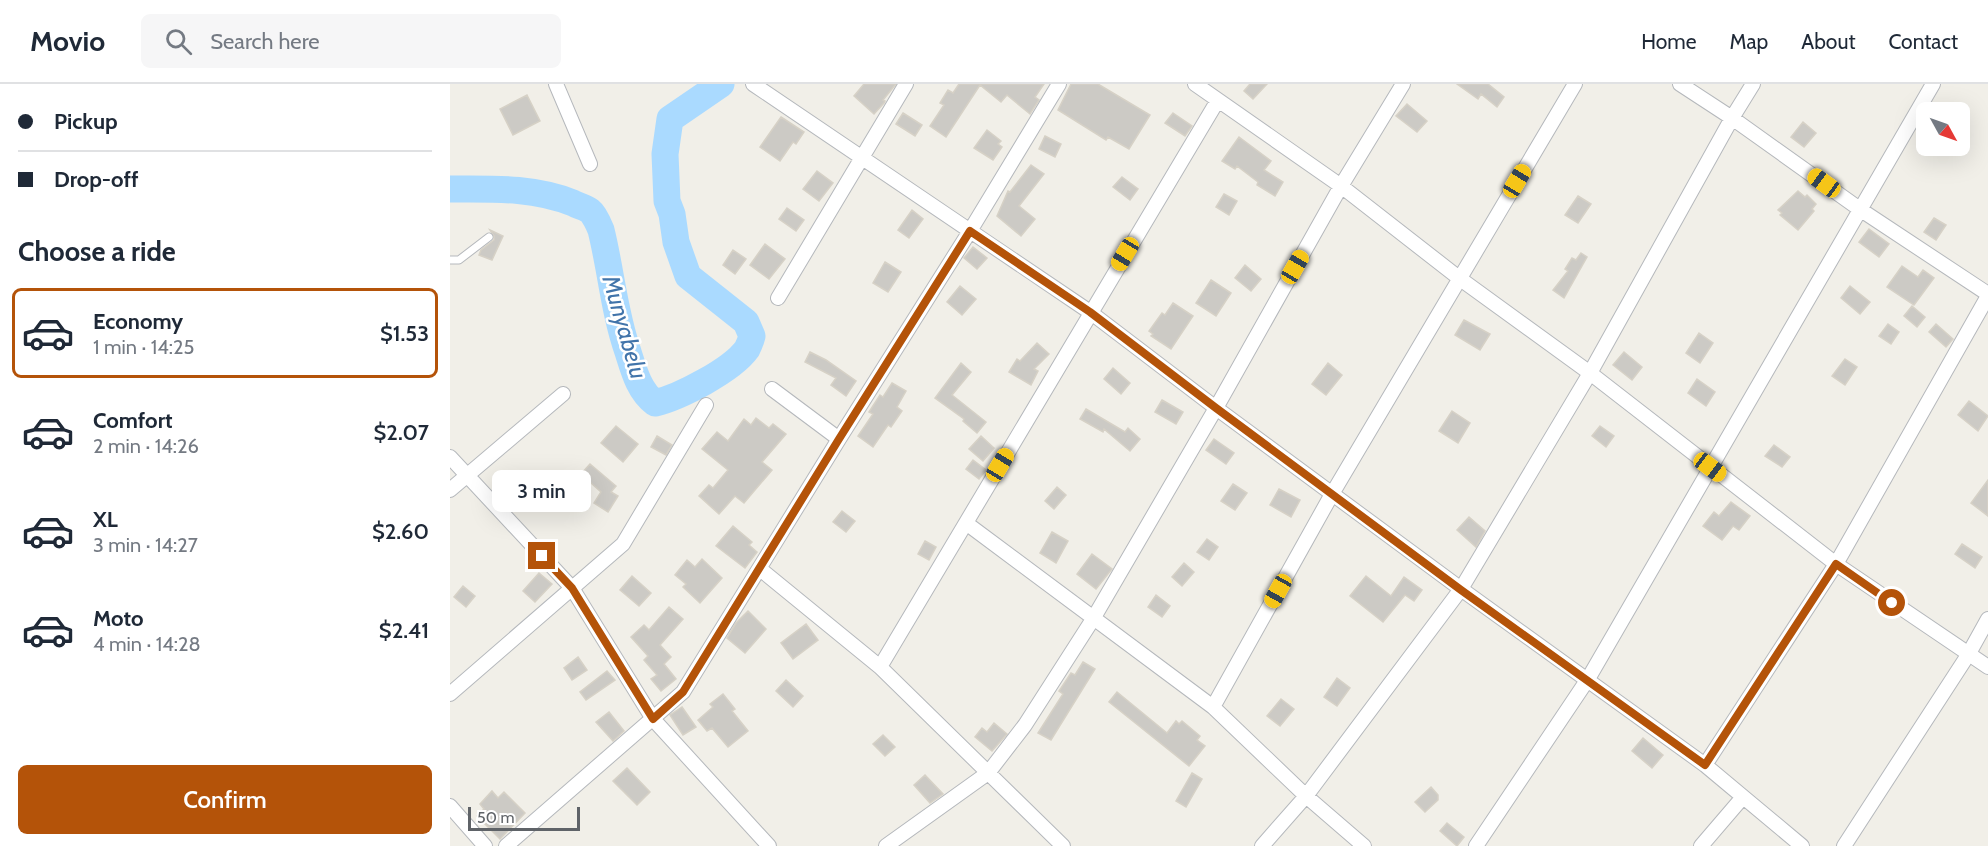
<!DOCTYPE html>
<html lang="en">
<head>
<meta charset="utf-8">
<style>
  body { margin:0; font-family:Cabin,sans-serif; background:#f6f6f7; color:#1f2937; height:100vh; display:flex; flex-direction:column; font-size:22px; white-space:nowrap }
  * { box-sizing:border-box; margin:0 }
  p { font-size:20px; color:#747a83 }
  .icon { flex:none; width:33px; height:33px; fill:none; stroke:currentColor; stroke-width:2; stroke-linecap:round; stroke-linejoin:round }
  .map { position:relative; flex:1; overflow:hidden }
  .side { display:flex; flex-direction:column; background:#fff; width:450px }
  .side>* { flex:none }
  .hud { display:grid; align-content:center; height:132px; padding:0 18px; background:#fff }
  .needle { width:39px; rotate:130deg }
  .buttons { position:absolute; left:1466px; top:18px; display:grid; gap:12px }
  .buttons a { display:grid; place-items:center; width:54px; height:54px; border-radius:9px; background:#fff; box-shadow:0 6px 24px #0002; font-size:30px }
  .scale { position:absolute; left:18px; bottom:15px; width:112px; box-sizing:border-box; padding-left:6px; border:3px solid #5f6368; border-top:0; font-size:16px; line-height:21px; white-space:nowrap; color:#5f6368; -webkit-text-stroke:4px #fff; paint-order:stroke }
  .end { position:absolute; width:27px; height:27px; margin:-14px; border:8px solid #b45309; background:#fff; box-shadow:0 0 0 3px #fff }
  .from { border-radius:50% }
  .bubble { position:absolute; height:42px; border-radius:9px; background:#fff; box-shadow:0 6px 24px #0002; font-size:20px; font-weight:600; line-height:42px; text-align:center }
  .car { position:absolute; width:18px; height:36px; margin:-18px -9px; border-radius:8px; box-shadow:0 0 4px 2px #0007; background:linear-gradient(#f5c518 24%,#345 0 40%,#f5c518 0 76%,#345 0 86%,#f5c518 0) }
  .hud b { display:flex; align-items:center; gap:21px; height:57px; font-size:22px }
  .hud b+b { border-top:2px solid #e0e1e3 }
  .hud i { width:15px; height:15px; background:#1f2937 }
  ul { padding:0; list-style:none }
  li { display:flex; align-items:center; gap:18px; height:90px; margin:0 12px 9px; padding:0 6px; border:3px solid transparent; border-radius:9px }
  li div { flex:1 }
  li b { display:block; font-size:22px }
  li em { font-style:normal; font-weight:600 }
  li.active { border-color:#b45309 }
  li>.icon { width:54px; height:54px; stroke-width:1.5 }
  h2 { padding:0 18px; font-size:27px; line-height:72px }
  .button { display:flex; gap:12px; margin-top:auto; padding:12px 18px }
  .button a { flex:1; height:69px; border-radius:9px; background:#b45309; color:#fff; font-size:24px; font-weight:600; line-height:69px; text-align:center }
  header { display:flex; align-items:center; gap:36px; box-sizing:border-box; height:84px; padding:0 30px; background:#fff; border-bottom:2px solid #e0e1e3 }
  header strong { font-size:28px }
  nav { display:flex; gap:33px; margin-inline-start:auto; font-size:21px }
  .search { width:420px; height:54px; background:#f6f6f7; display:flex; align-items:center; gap:15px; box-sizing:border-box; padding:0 21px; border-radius:9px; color:#747a83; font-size:22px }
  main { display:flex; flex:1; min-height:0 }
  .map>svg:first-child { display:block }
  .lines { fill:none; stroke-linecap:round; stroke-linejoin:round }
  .river { stroke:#aadaff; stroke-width:27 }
  .building { fill:#cccac5; stroke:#d6d1c6; stroke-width:1.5 }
  .service-casing { stroke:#b5b8bc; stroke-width:9 }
  .minor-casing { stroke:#b5b8bc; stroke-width:16 }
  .service { stroke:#fff; stroke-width:7 }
  .minor { stroke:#fff; stroke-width:14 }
  .route { stroke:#b45309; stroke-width:8 }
  .labels { text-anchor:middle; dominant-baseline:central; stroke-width:5; stroke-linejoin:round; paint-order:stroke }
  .water-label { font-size:24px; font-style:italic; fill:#4174aa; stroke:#fff }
</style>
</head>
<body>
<header>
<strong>Movio</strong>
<div class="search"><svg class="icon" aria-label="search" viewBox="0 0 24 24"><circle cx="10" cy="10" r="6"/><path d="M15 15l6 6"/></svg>Search here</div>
<nav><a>Home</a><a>Map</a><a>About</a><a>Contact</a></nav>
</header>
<main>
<section class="side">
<div class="hud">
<b><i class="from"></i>Pickup</b>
<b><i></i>Drop-off</b>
</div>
<h2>Choose a ride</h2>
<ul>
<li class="active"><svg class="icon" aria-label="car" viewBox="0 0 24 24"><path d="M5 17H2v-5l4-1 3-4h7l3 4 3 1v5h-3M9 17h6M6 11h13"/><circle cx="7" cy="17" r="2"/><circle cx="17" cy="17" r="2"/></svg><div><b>Economy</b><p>1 min · 14:25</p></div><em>$1.53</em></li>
<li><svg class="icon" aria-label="car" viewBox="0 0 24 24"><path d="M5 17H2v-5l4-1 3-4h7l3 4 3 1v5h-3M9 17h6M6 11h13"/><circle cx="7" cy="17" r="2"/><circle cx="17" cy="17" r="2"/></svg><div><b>Comfort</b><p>2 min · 14:26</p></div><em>$2.07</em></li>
<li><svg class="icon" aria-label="car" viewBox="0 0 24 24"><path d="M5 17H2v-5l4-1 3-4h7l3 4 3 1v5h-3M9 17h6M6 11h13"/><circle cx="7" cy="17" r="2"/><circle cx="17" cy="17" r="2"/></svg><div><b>XL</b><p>3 min · 14:27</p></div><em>$2.60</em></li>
<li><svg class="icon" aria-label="car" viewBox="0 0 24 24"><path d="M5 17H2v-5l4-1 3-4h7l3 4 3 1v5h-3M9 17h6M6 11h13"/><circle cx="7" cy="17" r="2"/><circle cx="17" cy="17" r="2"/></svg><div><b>Moto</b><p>4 min · 14:28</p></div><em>$2.41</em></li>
</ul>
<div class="button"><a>Confirm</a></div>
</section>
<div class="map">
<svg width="1538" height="762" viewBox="0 0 1538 762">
  <rect width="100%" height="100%" fill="#f1efe8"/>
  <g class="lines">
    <path class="river" d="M0,105C42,105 83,103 123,119C128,122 135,123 140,127C144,130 149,141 151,146C161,186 164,228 178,268C184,287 189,307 205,319C230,313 282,286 297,265C299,261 301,256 302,252L296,238L238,192L226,158L222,130L217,117L215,70L220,35L271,0"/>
  </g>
  <path class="building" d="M414,0H446L433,16L435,17L434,19L424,30L404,12Z
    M509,0H594L585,13L589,16L580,30L557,11L551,18L530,1L496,53L480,42L494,21L490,19L498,6L503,9Z
    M621,0H648L700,31L679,65L658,53L656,56L608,26Z
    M800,0H817L803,15L794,7Z
    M1007,0H1038L1054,13L1047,23L1031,10L1028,15Z
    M77,11L90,37L63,51L50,25Z
    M957,20L977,37L967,48L946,32Z
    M453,29L472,41L465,52L446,40Z
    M723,29L742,42L735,52L715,39Z
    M331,33L354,48L346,60L343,58L330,77L310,63Z
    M1353,38L1366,49L1354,63L1341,53Z
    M537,46L551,57L548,60L552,63L543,76L524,64Z
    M595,52L611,60L605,73L589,65Z
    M789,53L821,77L814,86L833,98L825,112L807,101L808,98L787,82L785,85L772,77Z
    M581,81L594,90L569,122L585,135L571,152L547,132L558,107L560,108Z
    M367,87L383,99L369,117L353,105Z
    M672,93L688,105L680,116L663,103Z
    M1348,107L1355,113L1357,111L1366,120L1362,125L1364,127L1348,146L1330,131L1332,129L1328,126Z
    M774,110L787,117L779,131L766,123Z
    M1128,112L1141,120L1128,139L1115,131Z
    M337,124L354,136L346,147L329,135Z
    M462,126L473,135L459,154L448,146Z
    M1484,134L1496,141L1486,156L1474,148Z
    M1419,145L1439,160L1429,173L1409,158Z
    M40,146L53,152L42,176L29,171L31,166L44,156V152Z
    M315,160L335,175L319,195L300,181Z
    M523,163L537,174L527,185L514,174Z
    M283,166L296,175L285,190L273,181Z
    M1131,169L1137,173L1114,214L1103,206L1118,187L1115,185L1122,174L1126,176Z
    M435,178L451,188L438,208L423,199Z
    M795,181L811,195L801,207L785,194Z
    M1452,182L1468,193L1473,186L1484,194L1464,221L1437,203Z
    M761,196L781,209L766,232L746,219Z
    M510,202L526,215L512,231L497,218Z
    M1400,202L1420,218L1410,230L1391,214Z
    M723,219L743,232L721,265L701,252L703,250L699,247L712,229L715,231Z
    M1462,222L1475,233L1467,243L1454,232Z
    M1014,236L1040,250L1030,266L1005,251Z
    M1438,240L1449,248L1441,260L1429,252Z
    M1486,240L1503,255L1496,263L1479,248Z
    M1249,249L1263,259L1250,279L1236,269Z
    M587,259L599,270L584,285L588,287L581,301L559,288L567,275L570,277Z
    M360,268L376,276L406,297L396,312L381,301L386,294L355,278Z
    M1174,268L1192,283L1182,296L1163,281Z
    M1395,275L1407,283L1395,301L1382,292Z
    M511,279L521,288L502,311L536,338L527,349L513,337L514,335L485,314Z
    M878,279L892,291L876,311L862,300Z
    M663,284L680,299L671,310L654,295Z
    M1247,295L1265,308L1256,322L1238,309Z
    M442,299L456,307L447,323L452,327L441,343L438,341L423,363L408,352L423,330L419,328L430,311L433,313Z
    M712,316L733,328L726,340L705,328Z
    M1519,317L1538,332L1528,347L1508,331Z
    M636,325L675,348L678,344L690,355L680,367L654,345L653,348L630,335Z
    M1002,327L1020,339L1008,359L989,347Z
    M306,334L319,344L323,340L336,350L312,378L322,386L294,419L285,412L269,430L249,412L259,401L263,404L278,386L252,365L267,348L278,357L294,335L301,341Z
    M166,342L188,360L173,378L151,359Z
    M1150,342L1164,352L1156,363L1142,352Z
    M207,352L222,361L216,371L201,363Z
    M531,352L544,364L533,377L519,365Z
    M764,355L784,369L776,380L756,366Z
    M1324,361L1340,373L1332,383L1315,372Z
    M523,376L536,386L529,395L516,385Z
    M140,380L166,402L161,408L168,412L158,428L144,419L151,408L131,390Z
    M1538,396V432L1521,419Z
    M783,400L797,409L785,426L771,417Z
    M607,403L616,411L604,425L595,417Z
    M829,405L850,416L841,433L820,421Z
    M1281,418L1300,432L1289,446L1283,442L1272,456L1253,442L1264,428L1269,432Z
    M392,427L405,437L396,448L383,438Z
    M1019,433L1035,447L1026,463L1007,446Z
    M283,442L302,458L299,461L307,468L295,484L266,462Z
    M602,448L618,457L606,479L590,469Z
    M757,455L768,463L759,476L747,468Z
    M475,457L486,463L479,476L468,470Z
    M1512,460L1532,473L1525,484L1505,470Z
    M642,470L662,485L646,505L627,490Z
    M252,475L272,494L250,519L233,503L236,500L225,491L237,476L245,483Z
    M734,479L744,488L732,502L722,493Z
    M89,489L102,500L85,518L73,507Z
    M182,492L201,509L189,522L170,506Z
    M916,492L941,512L954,493L972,506L964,517L955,511L933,538L900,512Z
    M13,502L25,512L16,523L4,513Z
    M706,511L720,522L712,533L698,523Z
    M219,523L233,535L210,561L221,573L214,580L226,595L211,607L201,595L207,591L194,576L198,572L181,553L194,541L199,546Z
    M298,527L316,545L295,569L277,554L286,539Z
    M356,540L368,556L343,575L331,559Z
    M128,573L137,586L122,596L114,584Z
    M633,578L645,585L601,656L588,649L613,610L609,607L621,589L625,591Z
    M157,587L165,596L136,616L130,608Z
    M887,594L900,604L887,622L874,613Z
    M336,596L353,612L343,623L326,607Z
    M667,608L717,649L726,637L729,640L732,637L750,652L747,656L755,662L739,682L659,618Z
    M273,610L285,625L282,627L298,647L278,663L262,644L257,647L248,636L263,623L260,620Z
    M831,615L844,625L830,642L817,632Z
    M232,623L246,643L233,651L220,631Z
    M159,628L174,647L163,657L146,638Z
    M544,639L557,650L542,667L525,653L532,644L537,648Z
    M433,651L445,663L435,672L423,660Z
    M1193,654L1213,671L1202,684L1182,667Z
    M177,684L200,708L187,721L163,697Z
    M742,689L752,695L736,723L726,717Z
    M475,691L493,710L480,719L464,701Z
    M981,703L988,711V716L975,728L965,718Z
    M42,707L48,714L54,708L75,729L50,755L27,732L34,725L30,720Z
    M997,739L1014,753L1007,762L990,747Z"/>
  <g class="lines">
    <defs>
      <path id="service" d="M0,176H9L39,153"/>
      <path id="minor" d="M106,0L140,80
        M303,0L640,228L766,324L1011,505L1255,681L1352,762
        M745,0L891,102L1009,194L1140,289L1386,480L1538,583
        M1230,0L1282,34L1411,126L1538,210
        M328,214L456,0
        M322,305L389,355
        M0,373L122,504L203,635L319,762
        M0,406L113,310
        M516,439L763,623L856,712L914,762
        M310,485L430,583L613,762
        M430,583L768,16
        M0,610L173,460L256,321
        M763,623L882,410L1125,0
        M1255,681L1386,480L1538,212
        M0,722L35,762
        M56,762L233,608L389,355L520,147L609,0
        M436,762L538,689L575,641L643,535L766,324L891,102L953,0
        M812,762L856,712L1011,505L1140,289L1282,34L1303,0
        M1026,762L1138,595L1483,0
        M1251,762L1293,713
        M1394,762L1518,571L1538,535"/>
    </defs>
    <use href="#service" class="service-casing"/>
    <use href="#minor" class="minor-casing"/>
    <use href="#service" class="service"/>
    <use href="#minor" class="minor"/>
  </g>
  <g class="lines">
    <path class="route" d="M92,472L122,504L203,635L233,608L389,355L520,147L640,228L766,324L1011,506L1255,681L1386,480L1442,519"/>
  </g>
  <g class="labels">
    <g class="water-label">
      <text transform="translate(175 243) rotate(74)">Munyabelu</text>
    </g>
  </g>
</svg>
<div class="buttons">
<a><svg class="needle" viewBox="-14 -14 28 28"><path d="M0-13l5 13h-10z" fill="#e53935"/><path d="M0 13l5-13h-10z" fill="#747a83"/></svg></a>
</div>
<div class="scale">50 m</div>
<i class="end from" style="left:1442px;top:519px"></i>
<i class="end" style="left:92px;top:472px"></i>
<div class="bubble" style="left:42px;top:386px;width:99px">3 min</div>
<i class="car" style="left:1067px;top:97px;rotate:31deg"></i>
<i class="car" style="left:1374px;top:99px;rotate:306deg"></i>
<i class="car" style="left:675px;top:170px;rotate:211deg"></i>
<i class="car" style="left:845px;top:183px;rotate:30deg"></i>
<i class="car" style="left:550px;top:381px;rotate:31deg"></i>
<i class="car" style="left:1260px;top:383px;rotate:127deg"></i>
<i class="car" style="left:828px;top:507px;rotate:209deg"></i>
</div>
</main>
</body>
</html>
